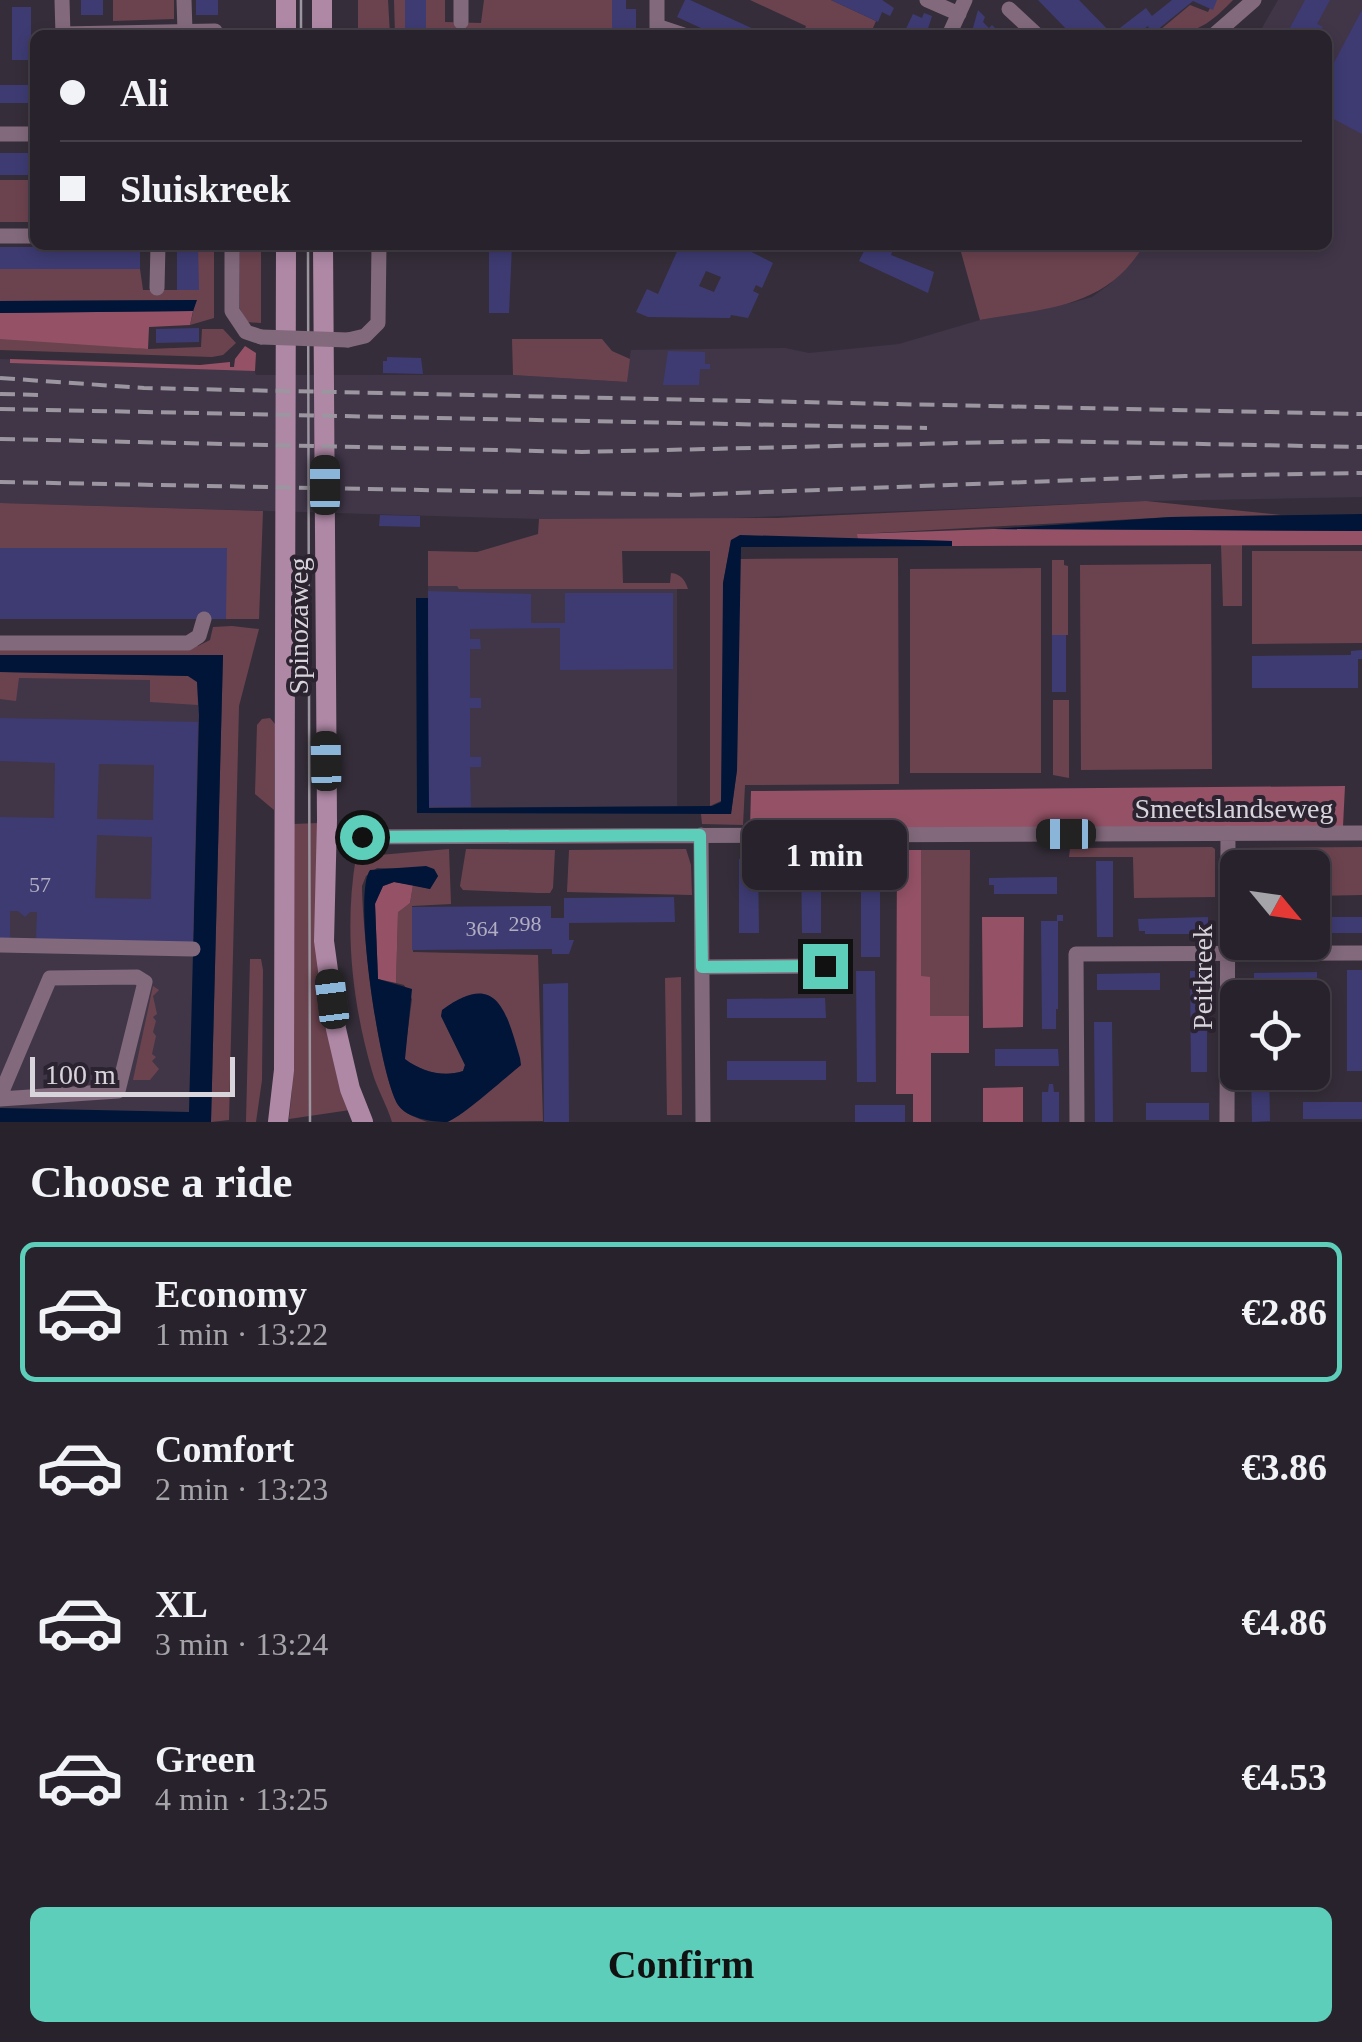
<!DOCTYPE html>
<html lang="en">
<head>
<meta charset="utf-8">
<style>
  body { margin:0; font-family:"Times New Roman",serif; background:#302a34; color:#f1f3f6; height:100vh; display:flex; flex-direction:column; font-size:38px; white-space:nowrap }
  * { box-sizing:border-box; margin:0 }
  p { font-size:32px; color:#a5a4a9 }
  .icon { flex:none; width:55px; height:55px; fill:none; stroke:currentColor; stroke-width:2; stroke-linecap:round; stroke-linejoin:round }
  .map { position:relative; height:1122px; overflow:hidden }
  .details { display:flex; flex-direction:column; background:#28222c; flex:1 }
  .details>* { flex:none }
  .hud { position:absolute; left:30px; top:30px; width:1302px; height:220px; border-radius:15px; box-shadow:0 5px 15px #0003,0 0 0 2px #443f48; display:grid; align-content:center; height:220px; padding:0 30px; background:#28222c }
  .needle { width:65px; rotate:119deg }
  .controls { position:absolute; left:1220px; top:850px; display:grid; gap:20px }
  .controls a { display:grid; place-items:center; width:110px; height:110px; border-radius:15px; background:#28222c; box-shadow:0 5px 15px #0003,0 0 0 2px #443f48; font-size:50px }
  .scale { position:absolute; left:30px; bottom:25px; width:205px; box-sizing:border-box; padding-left:10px; border:5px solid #d8d4dc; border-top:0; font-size:28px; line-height:35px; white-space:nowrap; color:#d8d4dc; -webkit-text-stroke:8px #2b2430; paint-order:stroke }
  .end { position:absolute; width:45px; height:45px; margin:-22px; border:12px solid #5cceba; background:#111; box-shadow:0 0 0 5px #111 }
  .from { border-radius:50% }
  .bubble { position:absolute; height:70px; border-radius:15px; background:#28222c; box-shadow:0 5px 15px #0003,0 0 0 2px #443f48; font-size:32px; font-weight:800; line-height:70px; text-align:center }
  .car { position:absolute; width:30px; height:60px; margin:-30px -15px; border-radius:12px; box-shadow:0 0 8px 2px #0007; background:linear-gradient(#222 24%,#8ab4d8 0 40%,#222 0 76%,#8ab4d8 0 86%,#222 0) }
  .hud b { display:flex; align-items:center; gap:35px; height:95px; font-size:38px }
  .hud b+b { border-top:2px solid #443f48 }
  .hud i { width:25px; height:25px; background:#f1f3f6 }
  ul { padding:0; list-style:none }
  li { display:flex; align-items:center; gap:30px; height:140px; margin:0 20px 15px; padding:0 10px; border:5px solid transparent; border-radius:15px }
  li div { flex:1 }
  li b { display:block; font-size:38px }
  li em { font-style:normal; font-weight:800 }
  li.on { border-color:#5cceba }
  li>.icon { width:90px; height:90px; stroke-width:1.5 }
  h2 { padding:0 30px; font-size:45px; line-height:120px }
  .cta { display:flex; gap:20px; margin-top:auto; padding:20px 30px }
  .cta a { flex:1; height:115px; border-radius:15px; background:#5cceba; color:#111; font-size:40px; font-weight:800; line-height:115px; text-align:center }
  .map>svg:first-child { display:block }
  .built { fill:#403648 }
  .green { fill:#6b434f }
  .forest { fill:#955267 }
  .water { fill:#001538 }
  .building { fill:#3e3b73; fill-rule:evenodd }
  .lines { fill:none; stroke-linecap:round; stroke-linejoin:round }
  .street { stroke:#82697c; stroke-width:15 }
  .secondary { stroke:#af88a6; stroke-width:20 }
  .tram { stroke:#9b969f; stroke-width:2.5 }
  .rail { stroke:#9b969f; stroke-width:4; stroke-dasharray:15 8; stroke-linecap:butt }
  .street-bridge { stroke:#82697c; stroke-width:15 }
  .route { stroke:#5cceba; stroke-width:12 }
  .labels { text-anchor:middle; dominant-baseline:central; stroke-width:8; stroke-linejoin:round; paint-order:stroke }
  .number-label { font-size:22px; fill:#b2aec2 }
  .street-label { font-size:28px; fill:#d8d4dc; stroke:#2b2430 }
</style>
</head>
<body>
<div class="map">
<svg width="1362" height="1122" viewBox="0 0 1362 1122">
  <rect width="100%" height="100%" fill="#352e3a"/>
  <path class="built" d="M1278,0H1362V497L1146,501L710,519H539L0,503V359L254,369L256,375H513L626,382L631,350L785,348L809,353L899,344L980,320L1071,303L1092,297L1110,284L1144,245H1328V35H1258Z
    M428,586H457L460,589H677V806L429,808Z
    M0,663L208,667L197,1119L0,1115Z"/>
  <path class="green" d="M113,0H174V19L113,21Z
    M358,0H388L390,35H358Z
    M394,0H445V22L481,23L484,0H618L621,35H395Z
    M750,0H831L876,21L870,35H803L806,26Z
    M1214,0H1233C1206,28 1193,35 1154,35L1190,5L1208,12Z
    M0,180H35V222H0Z
    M198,245H214V318L190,325L196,300L0,301V269H140L143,290H198Z
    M239,245H261V323L247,322L240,309Z
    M959,245H1144C1106,309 1045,308 980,320Z
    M202,329H223L236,343L223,355L212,357L0,350V339L20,338L148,349L201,347Z
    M512,339H602L612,351L630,359L627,382L513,375Z
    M1146,501L1281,515L1171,517L858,534V539L731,540L723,584V800L710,806V551H622L623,583H670L671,573C681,574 685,580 688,589H459L457,586H428V551L477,552L538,534L539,519L777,518Z
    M0,503L263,511L259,619H226V548H0Z
    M1221,545H1242V606H1223Z
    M1252,551H1362V643L1252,644Z
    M898,558L899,784L745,785L743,825L702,824L701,814H731L737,770L739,559Z
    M1052,560H1064V565L1068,566V635H1052Z
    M1211,564L1212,769L1081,770L1080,565Z
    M1041,568V773H910V569Z
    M232,626L259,629L239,706L229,1120L211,1122L223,655H0V646H198L210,640L213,627Z
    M0,672L188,676L197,681L198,705L150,702V680L19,678L16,701L0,699Z
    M1053,700H1069V778L1053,775Z
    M270,718L275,724L274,810L255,794L257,725L262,719Z
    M319,823L350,1110L289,1119L292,1089L293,824Z
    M1212,847L1215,849V897L1134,898L1133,857H1069L1070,848Z
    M1362,847V895L1313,896L1312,868L1291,867V855H1238V848Z
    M449,849L451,904L412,906L413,952L538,955L543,1121L448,1122L521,1065L441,1016L465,1065L463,1071C443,1078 421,1071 404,1059L412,999L404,985L396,983L398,911L410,903L413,885L430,889L438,876L434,869L377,868L366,876L362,886C362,926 378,1079 400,1107C407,1115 417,1118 427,1122H392C387,1105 377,1089 372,1071C352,1002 344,928 356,857Z
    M466,849L555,850L553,888L550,893H538L463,890L460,886Z
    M686,849L691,865L692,895L567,892L569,850Z
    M921,850H970L969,1016H930V978L921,977Z
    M250,959H261L263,970L262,1080L256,1122H246Z
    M681,977L682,1115H667L665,978Z
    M153,986L159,990L153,996L157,1014L153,1017L156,1021L153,1032L156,1036L152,1054L156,1057L152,1061L159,1069L150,1080H133Z"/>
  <path class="forest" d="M193,311L190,325L149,327L148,349L0,339V313Z
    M245,346L256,353L255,371L10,363V359L200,365L230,362V367H234L235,359Z
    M993,529L1362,531V545L952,546V541L858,539L857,534Z
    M1345,786L1343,826L750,829L751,791Z
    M897,850H921V976L930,977V1016H969V1053H931V1122H913V1094H896Z
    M394,882L413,885L410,903L398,912L396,983L378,979L375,903L383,886Z
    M982,917H1024L1023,1027L983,1028Z
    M1023,1087V1122H983V1088Z"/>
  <path class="water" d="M197,300L193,311L0,313V301Z
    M1362,514V531L993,529L1171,517Z
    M740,535L952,541V546L741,547L737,770L731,814L417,813L416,598H428L429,808L712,806L721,802L723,583L731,540Z
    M0,655H223L211,1122H0V1108L189,1112L199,715L197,682L188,676L0,672Z
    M426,866L434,869L438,876L430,889L394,882L383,886L375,904L378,979L412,989L405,1059C421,1071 443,1078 463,1071L465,1065L441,1016L442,1010C498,968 507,1014 520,1058L521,1065C506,1077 462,1117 447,1122C431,1122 407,1118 398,1105C380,1077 352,895 370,870Z"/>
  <path class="building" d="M81,0H103V15H81Z
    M196,0H218V15H196Z
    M405,0H426V35H405Z
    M612,0H626V9H636V35H612Z
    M685,0H690L767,35H716L677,17Z
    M831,0H882L894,8L890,16L882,12L878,22Z
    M1038,0H1079L1112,34L1146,8L1152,16L1172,0H1217L1213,10L1193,1L1151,35L1148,26L1136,35H1072Z
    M1305,0H1330L1317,24L1323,27L1318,35H1286Z
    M12,7H31V60H12Z
    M978,10L985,17L983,22L989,28L992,25L1002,35H971Z
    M1362,10V134L1328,116V66L1331,68Z
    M924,13L932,16L926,35H903L913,14L922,18Z
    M0,85H35V103H0Z
    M0,153H35V175H0Z
    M177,245H198L199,290H177Z
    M489,245H512L509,313H489Z
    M680,245H738L773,263L762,288L756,285L753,291L759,294L748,318L731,315L730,318L648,317L636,312L647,289L658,294ZM706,271L721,277L714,292L699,286Z
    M867,245H881L892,252L891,255L934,272L928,293L859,261Z
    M0,247H140V269H0Z
    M199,328V342L156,343V329Z
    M668,351L705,352V364H710V369H700L699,385H663Z
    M387,357L421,358L423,374L383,373V361H387Z
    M380,515L420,516V527L379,526Z
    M0,548H227L226,619H0Z
    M428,591L531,594V623H565V593H673V669L560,670V628L470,629V639H480L481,649H470V698H481V708H470V757H481V767H470L471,807H429Z
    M1052,635H1066V692H1052Z
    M1362,650V659H1358V688H1252V656L1351,655V651Z
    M0,718L198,722L193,944L36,940L37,912H30L25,917L18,911H10V940L0,939V817L54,818L55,763L0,761ZM99,764L154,765L153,820L97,819ZM97,835L152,837L151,899L95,898Z
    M821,858V933H802L801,859Z
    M861,858H880V957H861Z
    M739,859H758L759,933H739Z
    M1096,861H1113V937H1097Z
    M1057,877V894H994V885H989V878Z
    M674,897L675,922L569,923V940H574L569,954H552V949L412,950V907L551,906V918H564V898Z
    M1057,915H1063V921H1058V1009H1056V1029H1042L1041,921H1057Z
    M1208,917V934H1145V931H1139L1138,919Z
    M1312,917H1362V933H1312Z
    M1347,970H1362V1071H1347Z
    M856,971H875L876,1082H857Z
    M1190,971H1207V1072H1191Z
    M1317,972V997H1305L1304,989H1254V973Z
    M1160,973V990H1097V974Z
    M568,983L569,1122H544L543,984Z
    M825,998L826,1018H727V999Z
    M1094,1022H1112L1113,1122H1095Z
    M995,1049H1058L1059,1066H995Z
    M727,1061H826V1080H727Z
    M1251,1072H1269L1270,1121L1252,1122Z
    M1049,1084H1053L1054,1092H1059V1122H1042V1092H1048Z
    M1303,1102H1362V1119H1303Z
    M1146,1103H1209V1120H1146Z
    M855,1105H905V1122H855Z"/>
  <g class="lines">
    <path class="street" d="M62,0L63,35
      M184,0L185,31
      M927,0L959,14
      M1009,9L1037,35
      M461,22V0
      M657,26L684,35
      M63,34L215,31
      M657,35V0
      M949,35L965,0
      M1214,35L1254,0
      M0,134H35
      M0,236H35
      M232,245V311L246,332L261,337
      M157,288L158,245
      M348,340L365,336L378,323L379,245
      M0,643H188L199,636L204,619
      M701,835L703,1122
      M326,840L349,837L1362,833
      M0,945L193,949
      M702,967L825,966
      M0,1096L50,978L137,977L145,982L118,1091L0,1099
      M1077,1122L1076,954L1362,953
      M1227,1122L1228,833"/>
    <path class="secondary" d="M286,0V35
      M322,0V35
      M323,245L327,820L324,941L336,1029L350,1089L363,1122
      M278,1122L284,1070L286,245"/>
    <path class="tram" d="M301,0V35
      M308,245L310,1122"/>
    <path class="rail" d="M0,378L144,388L1362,414
      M0,394L42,395
      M0,409L927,428
      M0,439L582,452L1043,441L1362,447
      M0,482L686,495L1185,476L1362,473"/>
    <path class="street-bridge" d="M261,337L348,340"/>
  </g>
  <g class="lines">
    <path class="route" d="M362,837L700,835L702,967L825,966"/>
  </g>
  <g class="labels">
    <g class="number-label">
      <text x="40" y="884">57</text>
      <text x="525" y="923">298</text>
      <text x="482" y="928">364</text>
    </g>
    <g class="street-label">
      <text transform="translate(298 626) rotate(-90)">Spinozaweg</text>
      <text x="1234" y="808">Smeetslandseweg</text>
      <text transform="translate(1202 977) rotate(-90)">Peitkreek</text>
    </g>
  </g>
</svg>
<div class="controls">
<a><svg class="needle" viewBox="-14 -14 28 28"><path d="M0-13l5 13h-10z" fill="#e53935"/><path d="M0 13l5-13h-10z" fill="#a5a4a9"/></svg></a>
<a><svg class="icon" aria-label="locate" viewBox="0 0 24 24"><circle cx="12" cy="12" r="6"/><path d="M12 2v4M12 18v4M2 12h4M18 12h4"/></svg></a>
</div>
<div class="scale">100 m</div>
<i class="end from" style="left:362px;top:837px"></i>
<i class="end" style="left:825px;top:966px"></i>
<div class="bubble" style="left:742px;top:820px;width:165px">1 min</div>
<i class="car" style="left:325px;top:485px;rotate:0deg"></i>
<i class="car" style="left:326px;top:761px;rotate:359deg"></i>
<i class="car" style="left:1066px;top:834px;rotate:270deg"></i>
<i class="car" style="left:332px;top:999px;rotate:353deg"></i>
<div class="hud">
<b><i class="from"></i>Ali</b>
<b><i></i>Sluiskreek</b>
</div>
</div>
<section class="details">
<h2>Choose a ride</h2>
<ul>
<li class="on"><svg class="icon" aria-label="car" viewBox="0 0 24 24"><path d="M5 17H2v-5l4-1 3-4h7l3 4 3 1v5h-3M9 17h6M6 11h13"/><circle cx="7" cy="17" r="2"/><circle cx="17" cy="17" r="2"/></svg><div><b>Economy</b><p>1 min · 13:22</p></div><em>€2.86</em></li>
<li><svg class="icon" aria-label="car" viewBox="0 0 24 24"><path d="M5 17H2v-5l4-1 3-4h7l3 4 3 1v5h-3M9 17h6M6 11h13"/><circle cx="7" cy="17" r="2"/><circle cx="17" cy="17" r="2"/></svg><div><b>Comfort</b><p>2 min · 13:23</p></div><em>€3.86</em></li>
<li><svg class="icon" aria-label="car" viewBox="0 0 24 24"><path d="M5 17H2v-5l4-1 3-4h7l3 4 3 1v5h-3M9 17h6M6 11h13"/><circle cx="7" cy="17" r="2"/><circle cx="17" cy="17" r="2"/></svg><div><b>XL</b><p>3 min · 13:24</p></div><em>€4.86</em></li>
<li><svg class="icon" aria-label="car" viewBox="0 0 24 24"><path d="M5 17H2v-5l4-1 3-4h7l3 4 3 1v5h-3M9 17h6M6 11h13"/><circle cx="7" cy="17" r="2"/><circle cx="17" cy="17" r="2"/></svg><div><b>Green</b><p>4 min · 13:25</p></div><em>€4.53</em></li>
</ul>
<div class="cta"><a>Confirm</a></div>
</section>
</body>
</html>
